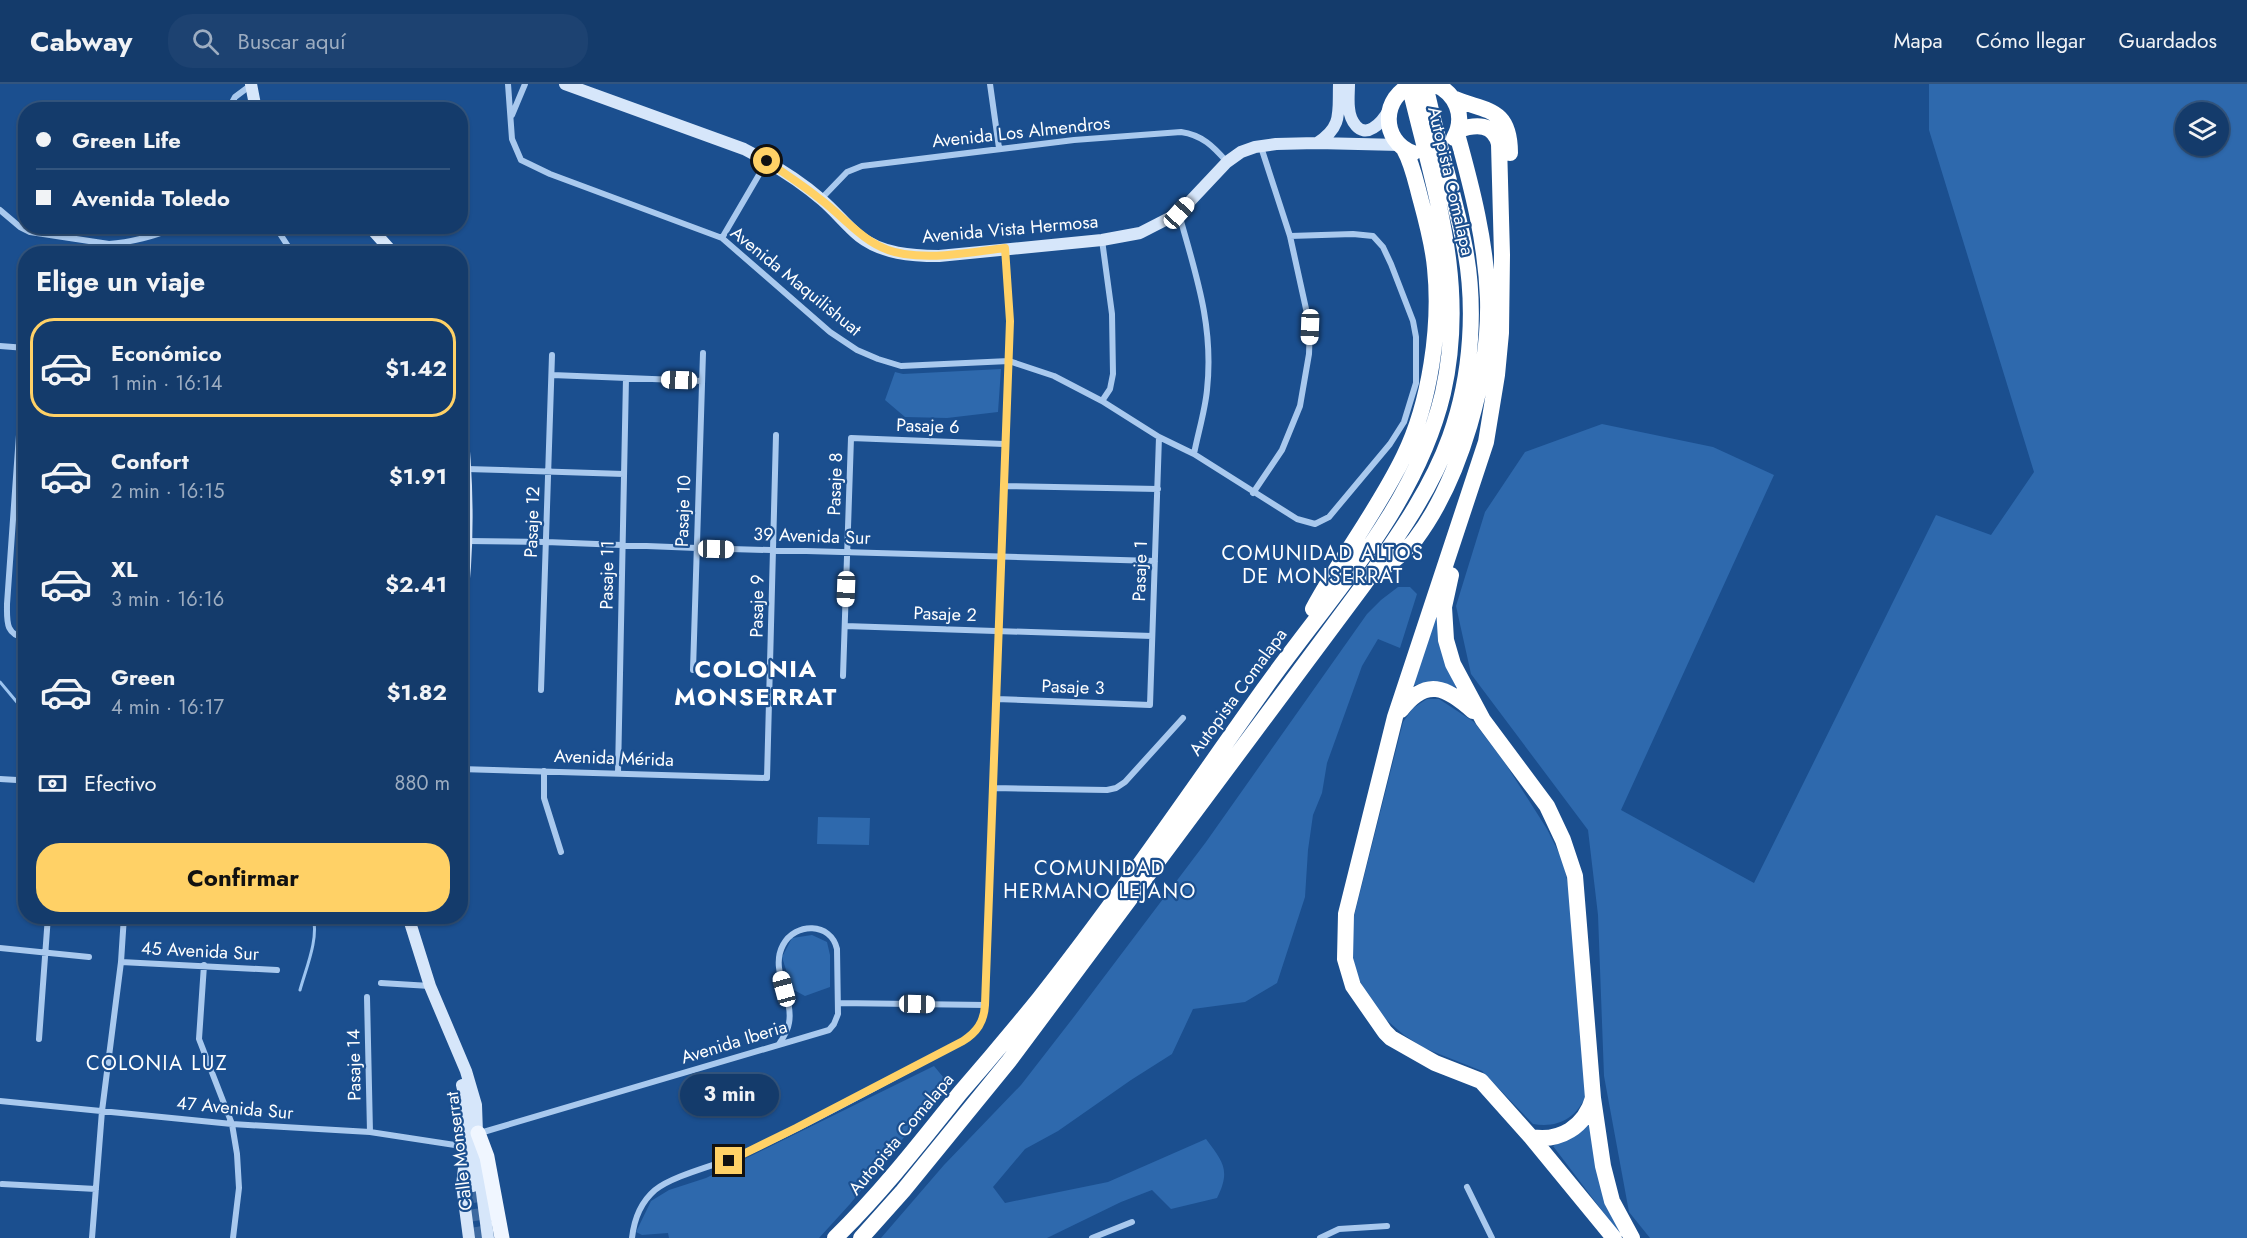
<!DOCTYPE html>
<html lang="es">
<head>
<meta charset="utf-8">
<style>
  body { margin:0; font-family:Jost,sans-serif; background:#1d4271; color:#f1f3f6; height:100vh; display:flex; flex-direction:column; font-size:22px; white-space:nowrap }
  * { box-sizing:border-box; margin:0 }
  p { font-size:20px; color:#9dadc1 }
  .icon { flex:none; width:33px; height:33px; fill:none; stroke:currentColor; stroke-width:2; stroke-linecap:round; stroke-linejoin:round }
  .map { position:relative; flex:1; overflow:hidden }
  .drawer { position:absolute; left:18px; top:162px; width:450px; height:678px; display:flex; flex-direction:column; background:#143b6b; border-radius:24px; box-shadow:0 2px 4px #0004,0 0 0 2px #33557e }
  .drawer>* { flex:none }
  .hud { position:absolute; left:18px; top:18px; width:450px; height:132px; border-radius:24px; box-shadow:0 2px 4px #0004,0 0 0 2px #33557e; display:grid; align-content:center; height:132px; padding:0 18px; background:#143b6b }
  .controls { position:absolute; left:2175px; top:18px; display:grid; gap:12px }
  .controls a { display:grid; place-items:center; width:54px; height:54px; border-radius:50%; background:#143b6b; box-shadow:0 2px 4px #0004,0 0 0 2px #33557e; font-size:30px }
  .end { position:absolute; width:27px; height:27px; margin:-14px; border:8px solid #ffd166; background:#111; box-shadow:0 0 0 3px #111 }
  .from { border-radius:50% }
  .bubble { position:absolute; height:42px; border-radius:21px; background:#143b6b; box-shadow:0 2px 4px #0004,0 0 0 2px #33557e; font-size:20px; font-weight:700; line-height:42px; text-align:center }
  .car { position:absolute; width:18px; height:36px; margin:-18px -9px; border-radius:8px; box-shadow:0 0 4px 2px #0007; background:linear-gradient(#fff 24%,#345 0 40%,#fff 0 76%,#345 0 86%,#fff 0) }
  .hud b { display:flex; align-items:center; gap:21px; height:57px; font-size:22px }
  .hud b+b { border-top:2px solid #33557e }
  .hud i { width:15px; height:15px; background:#f1f3f6 }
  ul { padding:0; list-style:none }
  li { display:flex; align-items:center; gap:18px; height:99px; margin:0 12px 9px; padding:0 6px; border:3px solid transparent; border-radius:24px }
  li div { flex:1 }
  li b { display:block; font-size:22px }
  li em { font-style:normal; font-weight:700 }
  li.on { border-color:#ffd166 }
  li>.icon { width:54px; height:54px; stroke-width:1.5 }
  h2 { padding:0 18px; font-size:27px; line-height:72px }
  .pay { display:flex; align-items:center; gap:15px; height:66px; padding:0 18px; font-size:22px }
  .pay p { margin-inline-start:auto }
  .button { display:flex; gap:12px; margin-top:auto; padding:12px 18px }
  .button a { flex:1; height:69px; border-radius:24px; background:#ffd166; color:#111; font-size:24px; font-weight:700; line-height:69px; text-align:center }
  header { display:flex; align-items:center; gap:36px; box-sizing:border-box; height:84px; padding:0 30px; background:#143b6b; border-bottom:2px solid #33557e }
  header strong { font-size:28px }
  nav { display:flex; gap:33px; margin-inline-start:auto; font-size:21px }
  .search { width:420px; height:54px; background:#1d4271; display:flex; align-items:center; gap:15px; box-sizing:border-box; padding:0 21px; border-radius:24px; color:#9dadc1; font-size:22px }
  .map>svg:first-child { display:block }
  .green { fill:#2e69ad; fill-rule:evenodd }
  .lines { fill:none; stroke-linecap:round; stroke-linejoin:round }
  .stream { stroke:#9cc4f0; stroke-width:3 }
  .secondary-tunnel { stroke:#3d69a0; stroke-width:12; stroke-dasharray:12 6; stroke-linecap:butt }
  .street { stroke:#a9c9ee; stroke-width:6 }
  .secondary { stroke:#d6e6fa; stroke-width:12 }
  .primary { stroke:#f0f6ff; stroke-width:15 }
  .highway { stroke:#fff; stroke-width:16 }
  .route { stroke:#ffd166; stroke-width:8 }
  .labels { text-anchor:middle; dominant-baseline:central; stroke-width:4.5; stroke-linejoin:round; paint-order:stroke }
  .street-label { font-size:18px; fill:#fff; stroke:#1b4f8f }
  .neighbourhood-label { font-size:20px; letter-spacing:1.5px; fill:#fff; stroke:#1b4f8f }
  .district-label { font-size:24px; font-weight:bold; letter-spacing:1.5px; fill:#fff; stroke:#1b4f8f }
</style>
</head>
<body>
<header>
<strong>Cabway</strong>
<div class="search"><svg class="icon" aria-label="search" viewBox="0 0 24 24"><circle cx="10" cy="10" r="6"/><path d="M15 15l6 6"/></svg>Buscar aquí</div>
<nav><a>Mapa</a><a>Cómo llegar</a><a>Guardados</a></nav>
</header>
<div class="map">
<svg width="2247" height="1154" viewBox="0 0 2247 1154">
  <rect width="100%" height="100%" fill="#1b4f8f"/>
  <path class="green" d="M1929,0H2247V1154H1650L1629,1128L1604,992L1598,831L1588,746L1471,590L1456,522L1485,428L1525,368L1602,340L1713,363L1774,391L1621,726L1754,799L1936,431L1991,451L2034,388L1929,46ZM2186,28H2218V62H2186Z
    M1001,285L998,328L947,334L905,333L885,316L895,288L903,290Z
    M1398,503H1410L1417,510L1400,564L1378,555L1362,582L1327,679L1322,709L1313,731L1308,766L1305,813L1277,899L1245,918L1193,925L1172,970L1131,996L1058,1047L1025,1065L993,1103L1005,1119L1108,1098L1206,1055C1223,1078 1231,1086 1217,1114L1171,1125L1152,1106L1121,1118L1047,1154H881L944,1081L1021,1001L1073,934L1206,758L1367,530L1381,516Z
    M1436,526L1448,584L1456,603L1430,597L1412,602Z
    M1427,615H1439L1474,638L1505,679L1547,745L1563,777L1569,805L1586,1011C1576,1035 1558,1044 1533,1040L1482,987L1424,964L1404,951L1383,933L1367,911L1357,891L1351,868V844L1403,638L1413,624Z
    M818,733L870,734L869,761L817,760Z
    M812,851L827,858L830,871V903L805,912L792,905L782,873L792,854Z
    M934,982L948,999L850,1120L819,1154H669L668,1149L642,1151L636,1148L651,1117L669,1106L706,1094Z
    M1590,1039L1621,1148L1619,1149L1553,1062L1579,1048Z"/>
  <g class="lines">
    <path class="stream" d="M0,598L26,629
      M300,906C306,884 319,855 313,832"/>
    <path class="secondary-tunnel" d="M473,1107L481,1154"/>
    <path class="street" d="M508,0L512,55L521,76L550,90L722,154L830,248L857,266L878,275L901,282L1009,277L1054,292L1102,317L1159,353L1194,370L1297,435L1315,440L1329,433L1390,360L1404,338L1416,299V253L1413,237L1391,180L1383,163L1373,152L1353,150L1290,152
      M990,0L999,64
      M228,26L235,13L251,1
      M512,31L525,0
      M821,115L847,88L862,82L1074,56L1181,48C1202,51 1213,62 1227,78
      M0,126L20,143L30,148L109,160C124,159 162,152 173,142
      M1179,130C1196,191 1214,242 1207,306C1205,327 1198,349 1194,370
      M275,142L293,170
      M722,154L767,77
      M1102,156L1112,230L1113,290L1110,305L1102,317
      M0,262L26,264
      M25,264L26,255
      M552,291L702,297
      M19,351L7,520C7,537 5,551 26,554
      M467,385L624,390
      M1003,402L1158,405
      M1253,409L1282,366L1300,322L1309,270L1310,243L1290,152L1261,63
      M15,415L26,416
      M468,457L546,458L697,464L1155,477
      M845,542L1152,552
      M693,586L703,269
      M843,592L851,354L1004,360
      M541,606L552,271
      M996,615L1150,621L1159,353
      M460,685L767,694L776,351
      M544,687V714L561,768
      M618,689L626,294
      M0,695L17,696L26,700
      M993,704L1107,706L1116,704L1125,698L1183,634
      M0,864L89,873
      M121,878L277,886
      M204,881L199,955L232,1040L237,1070L239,1104L233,1154
      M381,899L430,902
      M367,913L370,1048
      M838,919L985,921
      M39,955L48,832
      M0,1017L232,1040L370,1048L468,1063
      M480,1049L829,946L834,940L838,930L837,865C831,838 795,838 783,861C769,887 794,912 789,939C788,947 783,954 779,960
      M2,1100L96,1105
      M1467,1103L1492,1154
      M92,1154L102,1027L121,878L124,832
      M632,1154C634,1136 641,1118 655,1106C675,1090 722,1080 748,1068C821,1035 892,994 963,957C978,948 984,938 985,921L1010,237L1005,165
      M1092,1154L1132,1138
      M1320,1154L1339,1145L1387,1142"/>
    <path class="secondary" d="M251,0L256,26
      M565,0L744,65C771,79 799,96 822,116C835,127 846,141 859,152C882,170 912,172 939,172L1102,156L1140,149L1179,129L1227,78L1241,68L1255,63L1276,60L1317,59L1400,61
      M1349,0C1349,8 1348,16 1349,24C1350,36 1359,53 1373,44C1380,40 1385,33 1389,26
      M1317,59C1343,43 1338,28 1339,0
      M369,142L394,170
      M460,325C468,394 470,461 460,530
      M408,832L430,902L466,987L476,1021L478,1078L488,1154
      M462,1001L465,1014L473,1102
      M465,1076L462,1101L469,1154"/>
    <path class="primary" d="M478,1049L487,1073L502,1154"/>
    <path class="highway" d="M1434,0C1456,9 1466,32 1454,54
      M1453,14C1485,28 1510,22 1510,69
      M1458,46C1476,40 1494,39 1499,60L1502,171L1501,249L1497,291L1486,358L1395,633L1346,830L1345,875L1353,902L1385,948L1391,954L1435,979L1481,997L1531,1053L1614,1154
      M1413,69C1380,57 1381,12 1414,0
      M1377,489C1390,479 1405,469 1415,456C1461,395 1490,291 1488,215C1486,158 1472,104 1457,50
      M1451,491L1444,523L1446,556L1453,580L1483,636L1547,722L1563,756L1575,792L1593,1014L1603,1082L1612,1117L1632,1154
      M1313,525C1341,473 1378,426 1404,372C1430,319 1441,242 1435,184C1433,161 1427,139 1421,117C1416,99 1413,81 1404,65
      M1401,626C1426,593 1446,603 1473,627
      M1531,1053C1560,1058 1585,1043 1593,1014
      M835,1154C881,1109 920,1059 960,1009C987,978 1013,947 1039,915C1118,815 1190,709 1264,605C1330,512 1416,423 1443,309C1468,198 1434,106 1409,0
      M861,1154L903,1107L1009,977L1365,499C1397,453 1431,406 1450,353C1472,292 1477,219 1463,155C1452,103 1436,52 1425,0"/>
  </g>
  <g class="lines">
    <path class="route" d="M729,1077L796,1044L963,957C977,948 984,938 985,921L1010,237L1005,164C972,168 937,175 904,170C867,165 848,136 820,115C803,101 785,90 767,77"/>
  </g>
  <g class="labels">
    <g class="street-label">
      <text transform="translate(1021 48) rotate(-6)">Avenida Los Almendros</text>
      <text transform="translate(1451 97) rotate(77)">Autopista Comalapa</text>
      <text transform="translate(1010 145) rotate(-5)">Avenida Vista Hermosa</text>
      <text transform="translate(796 197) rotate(39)">Avenida Maquilishuat</text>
      <text transform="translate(928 342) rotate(2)">Pasaje 6</text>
      <text transform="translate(835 400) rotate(-88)">Pasaje 8</text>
      <text transform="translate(683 427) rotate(-88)">Pasaje 10</text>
      <text transform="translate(532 438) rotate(-88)">Pasaje 12</text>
      <text transform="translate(812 452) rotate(2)">39 Avenida Sur</text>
      <text transform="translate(1140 487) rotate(-88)">Pasaje 1</text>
      <text transform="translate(607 491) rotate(-89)">Pasaje 11</text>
      <text transform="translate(757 522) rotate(-89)">Pasaje 9</text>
      <text transform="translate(945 530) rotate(2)">Pasaje 2</text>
      <text transform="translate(1073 603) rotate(2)">Pasaje 3</text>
      <text transform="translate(1238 608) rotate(-54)">Autopista Comalapa</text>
      <text transform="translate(614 674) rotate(2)">Avenida Mérida</text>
      <text transform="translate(200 867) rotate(3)">45 Avenida Sur</text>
      <text transform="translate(734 958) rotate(-17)">Avenida Iberia</text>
      <text transform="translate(354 981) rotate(-91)">Pasaje 14</text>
      <text transform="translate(235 1024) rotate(5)">47 Avenida Sur</text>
      <text transform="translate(901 1050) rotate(-50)">Autopista Comalapa</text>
      <text transform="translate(459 1067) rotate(-97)">Calle Monserrat</text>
    </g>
    <g class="neighbourhood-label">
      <text x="1323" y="469">COMUNIDAD ALTOS<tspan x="1323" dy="23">DE MONSERRAT</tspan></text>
      <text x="1100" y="784">COMUNIDAD<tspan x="1100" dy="23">HERMANO LEJANO</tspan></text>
      <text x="157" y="979">COLONIA LUZ</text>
    </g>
    <g class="district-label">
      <text x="756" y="584">COLONIA<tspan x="756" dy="28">MONSERRAT</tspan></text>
    </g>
  </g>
</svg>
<div class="controls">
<a><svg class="icon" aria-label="layers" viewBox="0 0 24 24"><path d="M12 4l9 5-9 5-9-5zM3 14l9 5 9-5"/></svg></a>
</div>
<i class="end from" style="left:767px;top:77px"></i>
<i class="end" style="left:729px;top:1077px"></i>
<div class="bubble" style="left:680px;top:990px;width:99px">3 min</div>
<i class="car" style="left:1179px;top:129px;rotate:42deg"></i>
<i class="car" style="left:1310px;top:243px;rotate:182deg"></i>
<i class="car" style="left:679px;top:296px;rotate:272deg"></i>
<i class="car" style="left:716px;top:465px;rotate:91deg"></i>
<i class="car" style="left:846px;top:505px;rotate:182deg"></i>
<i class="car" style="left:784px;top:905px;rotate:345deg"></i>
<i class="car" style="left:917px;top:920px;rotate:91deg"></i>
<div class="hud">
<b><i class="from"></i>Green Life</b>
<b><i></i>Avenida Toledo</b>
</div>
<section class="drawer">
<h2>Elige un viaje</h2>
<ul>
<li class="on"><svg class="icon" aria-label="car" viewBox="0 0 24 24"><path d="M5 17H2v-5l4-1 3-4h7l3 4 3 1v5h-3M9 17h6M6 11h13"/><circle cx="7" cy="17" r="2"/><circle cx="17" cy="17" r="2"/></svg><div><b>Económico</b><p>1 min · 16:14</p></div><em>$1.42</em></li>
<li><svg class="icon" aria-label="car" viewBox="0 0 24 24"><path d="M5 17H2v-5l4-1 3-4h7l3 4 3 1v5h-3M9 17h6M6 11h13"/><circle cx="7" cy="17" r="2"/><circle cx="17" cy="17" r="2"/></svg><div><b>Confort</b><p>2 min · 16:15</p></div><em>$1.91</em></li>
<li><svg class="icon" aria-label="car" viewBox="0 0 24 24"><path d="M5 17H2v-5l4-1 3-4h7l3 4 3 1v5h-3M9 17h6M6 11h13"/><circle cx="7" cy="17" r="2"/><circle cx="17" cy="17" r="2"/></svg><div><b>XL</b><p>3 min · 16:16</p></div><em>$2.41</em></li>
<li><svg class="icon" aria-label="car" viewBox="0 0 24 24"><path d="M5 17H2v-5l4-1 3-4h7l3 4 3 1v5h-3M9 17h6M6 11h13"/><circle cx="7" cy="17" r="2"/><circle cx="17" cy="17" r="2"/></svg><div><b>Green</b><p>4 min · 16:17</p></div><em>$1.82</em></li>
</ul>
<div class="pay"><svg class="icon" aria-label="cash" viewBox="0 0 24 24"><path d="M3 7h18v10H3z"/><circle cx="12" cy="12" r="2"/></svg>Efectivo<p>880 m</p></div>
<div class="button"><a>Confirmar</a></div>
</section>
</div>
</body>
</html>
